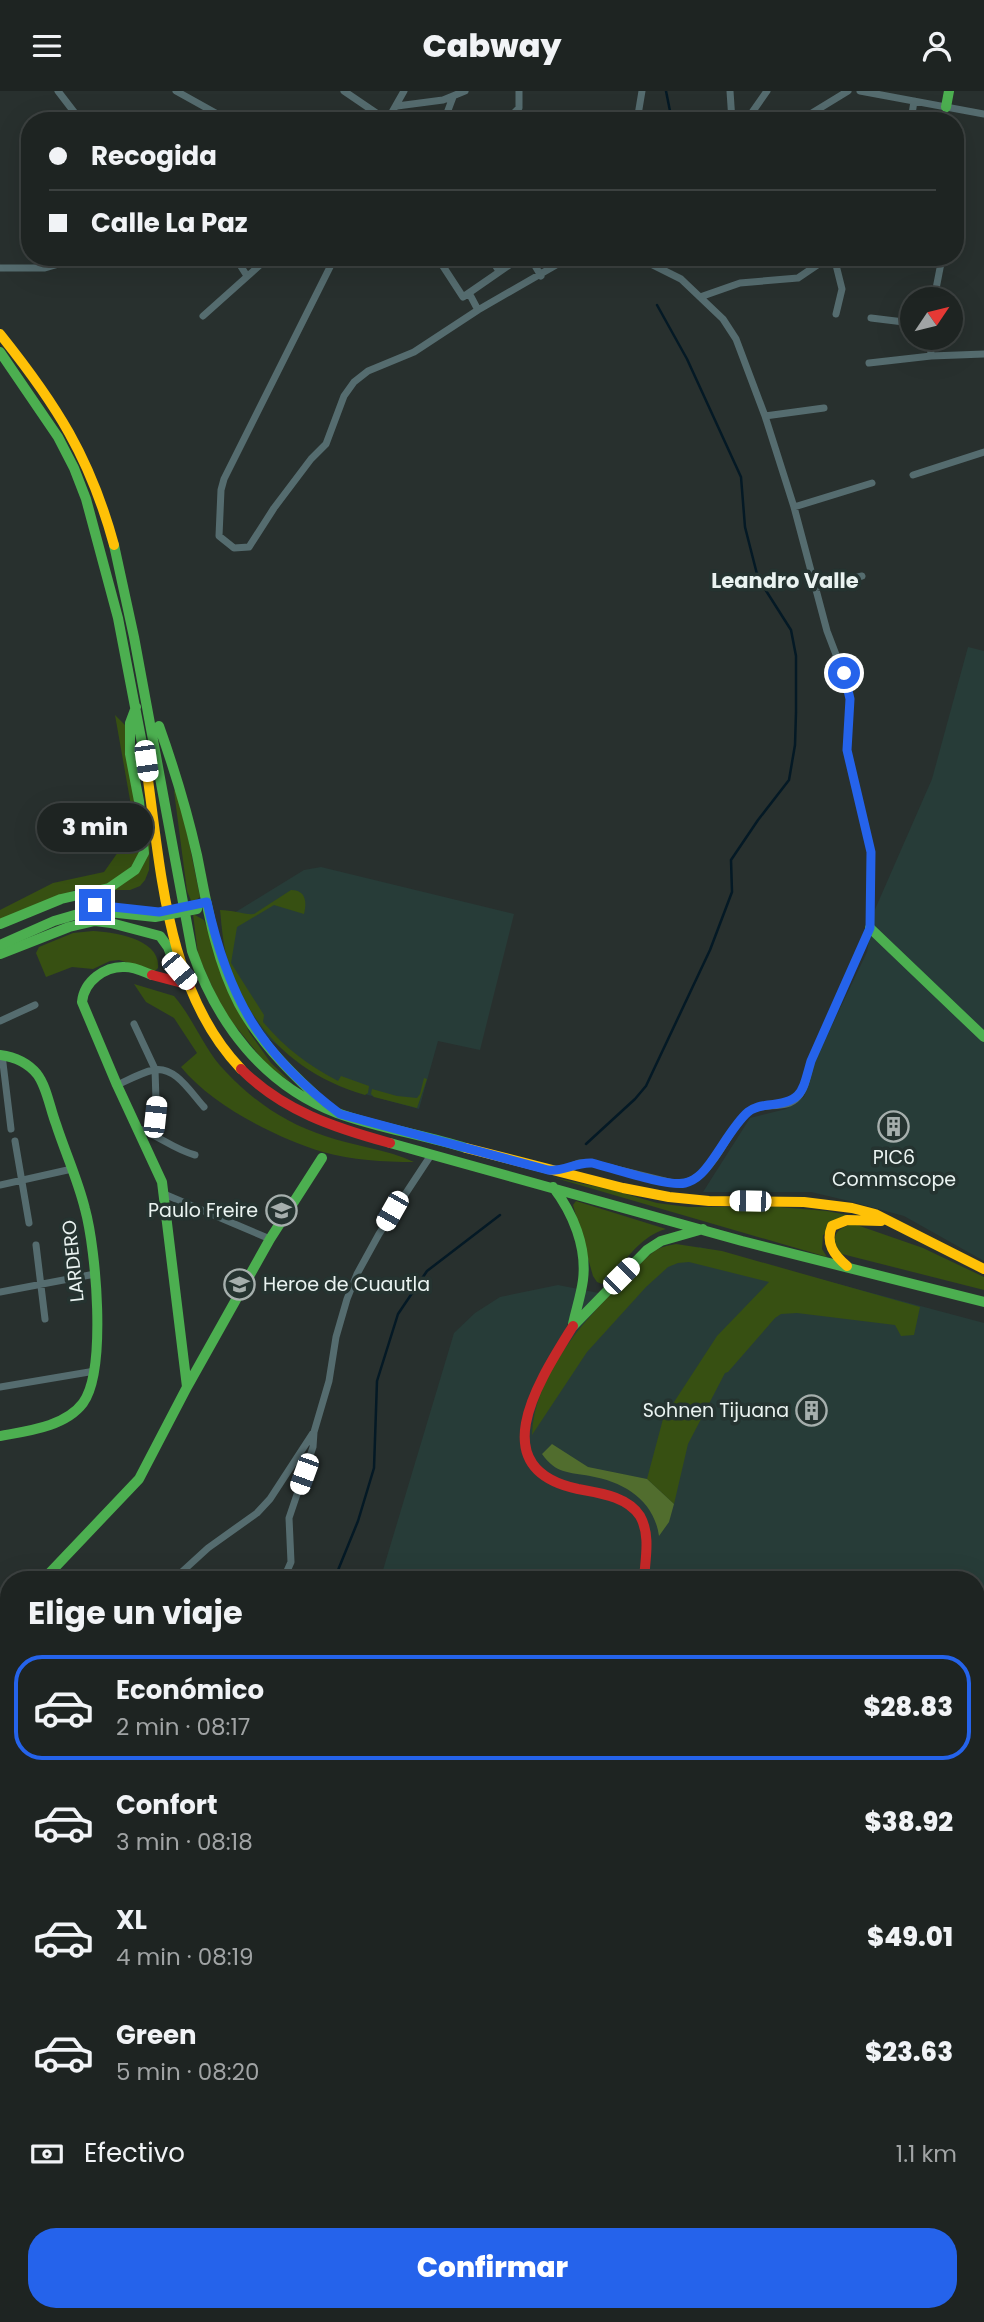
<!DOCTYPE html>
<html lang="es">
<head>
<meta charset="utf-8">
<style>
  body { margin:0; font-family:Poppins,sans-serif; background:#2b302f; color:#f1f3f6; height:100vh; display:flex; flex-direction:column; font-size:26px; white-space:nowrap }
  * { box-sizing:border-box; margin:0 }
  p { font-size:23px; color:#a1a4a5 }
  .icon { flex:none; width:38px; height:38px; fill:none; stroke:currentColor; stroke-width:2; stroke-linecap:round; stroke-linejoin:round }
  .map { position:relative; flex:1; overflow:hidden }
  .sheet { position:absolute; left:0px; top:1480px; width:985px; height:751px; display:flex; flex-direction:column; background:#1e2422; border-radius:28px 28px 0 0; box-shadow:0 7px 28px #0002,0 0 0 2px #3c4140 }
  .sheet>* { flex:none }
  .guide { position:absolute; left:21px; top:21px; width:943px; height:154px; border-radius:28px; box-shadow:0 7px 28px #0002,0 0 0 2px #3c4140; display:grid; align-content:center; height:154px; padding:0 28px; background:#1e2422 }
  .needle { width:46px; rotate:55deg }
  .controls { position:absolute; left:900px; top:196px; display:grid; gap:14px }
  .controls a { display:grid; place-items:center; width:63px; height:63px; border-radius:50%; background:#1e2422; box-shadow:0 7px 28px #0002,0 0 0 2px #3c4140; font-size:35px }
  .end { position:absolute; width:32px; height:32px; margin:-16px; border:9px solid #2563eb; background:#fff; box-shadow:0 0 0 4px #fff }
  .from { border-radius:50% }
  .bubble { position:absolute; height:49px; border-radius:24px; background:#1e2422; box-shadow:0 7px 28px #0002,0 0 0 2px #3c4140; font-size:23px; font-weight:800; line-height:49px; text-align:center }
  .car { position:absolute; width:21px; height:42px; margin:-21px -10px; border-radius:9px; box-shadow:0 0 5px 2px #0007; background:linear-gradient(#fff 24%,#345 0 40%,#fff 0 76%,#345 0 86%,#fff 0) }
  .guide b { display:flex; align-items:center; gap:24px; height:66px; font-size:26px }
  .guide b+b { border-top:2px solid #3c4140 }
  .guide i { width:18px; height:18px; background:#f1f3f6 }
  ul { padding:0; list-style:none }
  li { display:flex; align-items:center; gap:21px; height:105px; margin:0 14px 10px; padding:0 14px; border:4px solid transparent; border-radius:28px }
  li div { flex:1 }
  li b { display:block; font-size:26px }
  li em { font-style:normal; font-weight:800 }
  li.current { border-color:#2563eb }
  li>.icon { width:63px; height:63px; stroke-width:1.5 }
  h2 { padding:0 28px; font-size:32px; line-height:84px }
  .pay { display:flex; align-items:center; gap:18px; height:77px; padding:0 28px; font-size:26px }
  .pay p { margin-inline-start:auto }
  .cta { display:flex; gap:14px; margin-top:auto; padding:14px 28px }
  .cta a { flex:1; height:80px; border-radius:28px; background:#2563eb; color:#fff; font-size:28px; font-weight:800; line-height:80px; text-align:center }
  header { display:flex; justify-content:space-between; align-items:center; height:91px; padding:0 28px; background:#1e2422; font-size:32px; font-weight:800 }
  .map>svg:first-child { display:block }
  .built { fill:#273c38 }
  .green { fill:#375012 }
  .forest { fill:#516d2e }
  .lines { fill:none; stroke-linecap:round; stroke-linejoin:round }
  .stream { stroke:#041925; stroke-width:2.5 }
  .street { stroke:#556c6f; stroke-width:7 }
  .fast { stroke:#4caf50; stroke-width:10 }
  .slow { stroke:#ffc107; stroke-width:10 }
  .jam { stroke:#c62828; stroke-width:10 }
  .fast-bridge { stroke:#4caf50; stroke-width:10 }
  .route { stroke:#2563eb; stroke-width:9 }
  .labels { text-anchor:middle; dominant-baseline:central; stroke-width:7; stroke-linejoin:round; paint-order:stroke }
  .poi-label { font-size:19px; fill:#eaf3f1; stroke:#253330; text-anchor:end }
  .street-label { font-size:19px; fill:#eaf3f1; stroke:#253330 }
  .neighbourhood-label { font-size:21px; font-weight:bold; fill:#eaf3f1; stroke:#253330 }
</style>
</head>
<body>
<header><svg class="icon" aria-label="menu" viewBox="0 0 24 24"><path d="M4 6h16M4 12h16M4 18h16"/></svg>Cabway<svg class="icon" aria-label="person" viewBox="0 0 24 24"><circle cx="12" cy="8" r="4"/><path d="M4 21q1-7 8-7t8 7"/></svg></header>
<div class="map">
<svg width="984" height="2231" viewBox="0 0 984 2231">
  <rect width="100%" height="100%" fill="#28302e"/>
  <path class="built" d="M968,556L984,560V1170L904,1125L849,1110L811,1101H703L750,1027L786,1018L804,1006L814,972L867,861L873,823L932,688Z
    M321,776L514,823L480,959L438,950L419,1018L350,999L311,979L268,947L245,912L228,872L221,830L304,779Z
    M700,1156L984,1232V2231H0V2128L9,2127V2222H976V1489H380L454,1242L475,1222L500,1206L558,1194L614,1205Z"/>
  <path class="green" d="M115,624L125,634L131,646L150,752L149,779L145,789L140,795L130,799H75L0,831V819L53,792L104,781L135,737Z
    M178,697L200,806L192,812L187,800L174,700Z
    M291,799C306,799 307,811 304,823L274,814L237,836L231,872L264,924L263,931C285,957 308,974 338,990L341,985L369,995L368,1002L365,1004C299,985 251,940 229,873C223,857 222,837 220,819C233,819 245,824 254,823Z
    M193,823L204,829L249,941L271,972L292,992L268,975L223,920L198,864Z
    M93,840C114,841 161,848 158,877L155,880L119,869L110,870L93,878L72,876L46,886L36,862L39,856L73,842Z
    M134,893L174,905C194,928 204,959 226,981C253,1010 287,1033 325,1045C354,1055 386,1058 414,1071C383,1071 352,1069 323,1061C275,1046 213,1015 181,976L197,962L174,927L146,911Z
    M424,987L427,988L417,1017L374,1006L371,1003L372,998L397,1005L417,1007L420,1003Z
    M552,1086L612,1099L657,1112L688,1116H778L827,1120L857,1126L823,1144L822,1158L827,1166Z
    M576,1110L666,1138C637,1146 624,1175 602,1193L597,1191L593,1185L573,1114Z
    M854,1133L923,1157L984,1186V1199L842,1163C828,1146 836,1137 854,1133Z
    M676,1153L722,1160L920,1216L914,1244L901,1245L895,1234L797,1222L781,1223L775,1227L728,1281L725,1282L688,1353L674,1413L647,1388L663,1328L717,1245L769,1191L689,1171L678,1172L668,1176L646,1196L587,1261L532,1344C534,1286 581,1232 621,1193C632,1183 643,1168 656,1159C661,1156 670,1154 676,1153Z"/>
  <path class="forest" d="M552,1353L588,1376L647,1388L674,1413L669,1431L659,1445C654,1409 624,1391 590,1385C569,1381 556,1383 542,1363Z
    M984,1546V1588L977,1590V1548Z"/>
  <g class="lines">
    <path class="stream" d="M666,0L672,30
      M586,1053L635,1008L646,995L710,859L732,801L731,769L758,729L789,689L795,654L796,621V565L791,539L758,487L745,436L741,386L687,268L657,214
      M334,1489L358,1430L374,1377L377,1290L398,1223L427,1180L500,1124
      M0,2085L9,2087"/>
    <path class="street" d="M58,0L81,30
      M176,0L230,30
      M344,0L388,30
      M730,0L732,30
      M860,0L984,23
      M397,15L443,9L465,0
      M812,22L848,0
      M387,30L404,0
      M444,30L453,6
      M506,30L519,17V0
      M637,30L642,0
      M746,30L767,0
      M911,30L914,10
      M235,166L247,185
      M335,166L224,388L221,399L219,445L234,457L249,456L274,417L311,368L326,353L344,305L354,291L368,280L414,261L478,219L570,166
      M437,166L463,206L521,166
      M490,166L499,180
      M530,166L541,185
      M834,166L842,198L836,223
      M733,167V166
      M0,177H45L83,166
      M469,202L478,219
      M700,206L740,192L798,187L829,166
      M934,208L941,172L935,166
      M203,225L269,166
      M871,227L912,232
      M930,247L931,265
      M869,272L931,265L984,263
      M765,325L824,317
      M913,384L984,361
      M794,416L872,392
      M814,497L862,485
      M0,930L35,914
      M134,933L155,978L156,1010L153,1042
      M2,964L11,1038
      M117,994C128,989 141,982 153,979C175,974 191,1002 204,1016
      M137,1037C158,1044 173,1058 195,1064
      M15,1050L29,1132
      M561,1079L579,1072H591L677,1093C714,1090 724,1043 747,1022C761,1009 785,1021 798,1006C806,997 808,981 811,970L870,837L871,761L847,659L850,608L848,595L827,540L794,416L765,325L736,248L723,228L681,188L637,166
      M0,1094L72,1078
      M164,1103L270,1148
      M36,1154L45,1228
      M0,1201L95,1183
      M0,1296L95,1280
      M173,1489L208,1457L257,1422L270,1408L313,1342
      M283,1489L291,1471L289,1427L313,1356L314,1341L329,1290L336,1246L347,1208L357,1183L379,1143L431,1064
      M0,1682L9,1672
      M0,1726L5,1730
      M0,1809L9,1803
      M0,1825L9,1819
      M0,1994L9,1999
      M0,2076L9,2078
      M0,2120L9,2118"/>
    <path class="fast" d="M946,16L949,0
      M0,261L58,346L74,377L86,408L118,527L145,668
      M114,454L134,546L192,860C217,932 263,994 337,1022C378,1037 424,1044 466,1057
      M159,635C174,677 187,720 197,764C207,814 215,867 239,913C258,948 285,976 314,1003
      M0,833L61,808L109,797L135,779L144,762L139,710L130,663V632L136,616
      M870,837L984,946
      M0,863L69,836L95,830L111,832L160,845L168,856L174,872L184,885
      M152,884C144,881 135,876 125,876C105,875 84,890 82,911L117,994L162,1091L187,1296
      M0,964C15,966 27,971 37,983C47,996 50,1018 56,1033C65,1061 78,1089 85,1118C96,1158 107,1279 83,1312C65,1336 27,1340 0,1345
      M390,1052L742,1150L984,1211
      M553,1096C573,1122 587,1156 583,1189C581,1204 576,1219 573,1233
      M573,1235L647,1159L661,1150L703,1138
      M43,1489L139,1388L187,1296L270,1148L322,1067
      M0,1534L9,1525
      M976,1602L984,1600
      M976,1877L984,1876
      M976,2054L984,2048
      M49,2231L50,2222
      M65,2231L67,2222"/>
    <path class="slow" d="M0,243C56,313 90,366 114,454
      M145,668C161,772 164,897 241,978
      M466,1057L623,1097L669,1106L709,1110L804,1111L852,1117L875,1123L984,1178
      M847,1175C834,1164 825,1152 832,1135L847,1129L881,1130
      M858,2222L862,2231"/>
    <path class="jam" d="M152,884L190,894
      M241,978C283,1020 335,1037 390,1052
      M573,1235C541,1287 480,1377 578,1398C599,1402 627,1405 640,1425C651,1444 645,1469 644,1489"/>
    <path class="fast-bridge" d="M0,854L54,830L85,821L99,820L155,826L197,818"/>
  </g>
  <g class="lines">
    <path class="route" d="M95,814L159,821L207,811C228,907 261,964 340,1023L548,1079C564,1081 575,1071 592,1072C612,1077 668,1096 685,1092C698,1089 706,1078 713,1068C723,1054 736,1031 748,1021C754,1016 761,1015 768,1014C803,1011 802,1001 811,970L870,837L871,761L847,659L850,608L844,582"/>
  </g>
  <defs>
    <symbol id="building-ring" viewBox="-11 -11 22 22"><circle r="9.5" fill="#253330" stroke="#a6afad" stroke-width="1.5"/><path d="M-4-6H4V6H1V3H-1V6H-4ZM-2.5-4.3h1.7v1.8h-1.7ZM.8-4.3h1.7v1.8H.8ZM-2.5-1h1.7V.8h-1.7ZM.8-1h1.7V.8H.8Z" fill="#a6afad"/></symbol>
    <symbol id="school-ring" viewBox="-11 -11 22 22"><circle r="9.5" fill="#253330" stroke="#a6afad" stroke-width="1.5"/><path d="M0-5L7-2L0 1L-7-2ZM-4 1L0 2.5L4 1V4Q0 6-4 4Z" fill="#a6afad"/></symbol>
  </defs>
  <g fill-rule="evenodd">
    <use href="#building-ring" x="876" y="1018" width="35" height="35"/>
    <use href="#school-ring" x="264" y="1102" width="35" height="35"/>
    <use href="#school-ring" x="222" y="1176" width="35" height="35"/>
    <use href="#building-ring" x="794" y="1302" width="35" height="35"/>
  </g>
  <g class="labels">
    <g class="poi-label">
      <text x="894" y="1066" text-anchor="middle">PIC6<tspan x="894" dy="22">Commscope</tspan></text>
      <text x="258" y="1119">Paulo Freire</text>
      <text x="263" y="1193" text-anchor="start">Heroe de Cuautla</text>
      <text x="789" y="1319">Sohnen Tijuana</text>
    </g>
    <g class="street-label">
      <text transform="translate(73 1170) rotate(-96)">LARDERO</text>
    </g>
    <g class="neighbourhood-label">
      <text x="785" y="489">Leandro Valle</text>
    </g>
  </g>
</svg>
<div class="controls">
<a><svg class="needle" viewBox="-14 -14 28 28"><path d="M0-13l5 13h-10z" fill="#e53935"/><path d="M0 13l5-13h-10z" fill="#a1a4a5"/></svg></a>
</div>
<i class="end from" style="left:844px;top:582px"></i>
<i class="end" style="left:95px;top:814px"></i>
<div class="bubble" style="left:37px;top:712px;width:116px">3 min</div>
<i class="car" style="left:146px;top:670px;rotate:172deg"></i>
<i class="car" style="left:179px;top:880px;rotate:140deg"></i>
<i class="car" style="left:155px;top:1026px;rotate:6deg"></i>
<i class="car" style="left:750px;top:1110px;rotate:271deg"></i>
<i class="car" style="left:392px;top:1120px;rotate:210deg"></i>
<i class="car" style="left:621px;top:1185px;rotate:45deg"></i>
<i class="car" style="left:304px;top:1383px;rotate:200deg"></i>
<div class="guide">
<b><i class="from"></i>Recogida</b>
<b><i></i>Calle La Paz</b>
</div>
<section class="sheet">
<h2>Elige un viaje</h2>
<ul>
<li class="current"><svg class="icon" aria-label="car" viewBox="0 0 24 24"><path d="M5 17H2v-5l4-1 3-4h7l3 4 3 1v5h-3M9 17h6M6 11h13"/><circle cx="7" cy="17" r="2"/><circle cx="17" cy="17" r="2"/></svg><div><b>Económico</b><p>2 min · 08:17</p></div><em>$28.83</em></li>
<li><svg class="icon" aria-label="car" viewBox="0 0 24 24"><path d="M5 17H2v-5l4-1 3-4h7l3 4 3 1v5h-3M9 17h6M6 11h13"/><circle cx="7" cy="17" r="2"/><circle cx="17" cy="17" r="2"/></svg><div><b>Confort</b><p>3 min · 08:18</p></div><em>$38.92</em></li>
<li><svg class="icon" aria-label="car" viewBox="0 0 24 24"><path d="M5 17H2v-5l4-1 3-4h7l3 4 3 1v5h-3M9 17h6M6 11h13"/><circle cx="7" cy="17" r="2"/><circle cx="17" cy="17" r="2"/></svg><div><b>XL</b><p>4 min · 08:19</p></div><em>$49.01</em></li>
<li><svg class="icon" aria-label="car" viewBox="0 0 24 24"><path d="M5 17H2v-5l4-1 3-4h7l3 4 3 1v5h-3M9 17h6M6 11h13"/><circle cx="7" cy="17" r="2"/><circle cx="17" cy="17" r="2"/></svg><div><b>Green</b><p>5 min · 08:20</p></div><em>$23.63</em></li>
</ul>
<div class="pay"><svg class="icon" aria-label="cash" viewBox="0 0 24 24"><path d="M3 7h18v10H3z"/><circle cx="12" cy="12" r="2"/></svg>Efectivo<p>1.1 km</p></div>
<div class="cta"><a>Confirmar</a></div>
</section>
</div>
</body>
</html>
